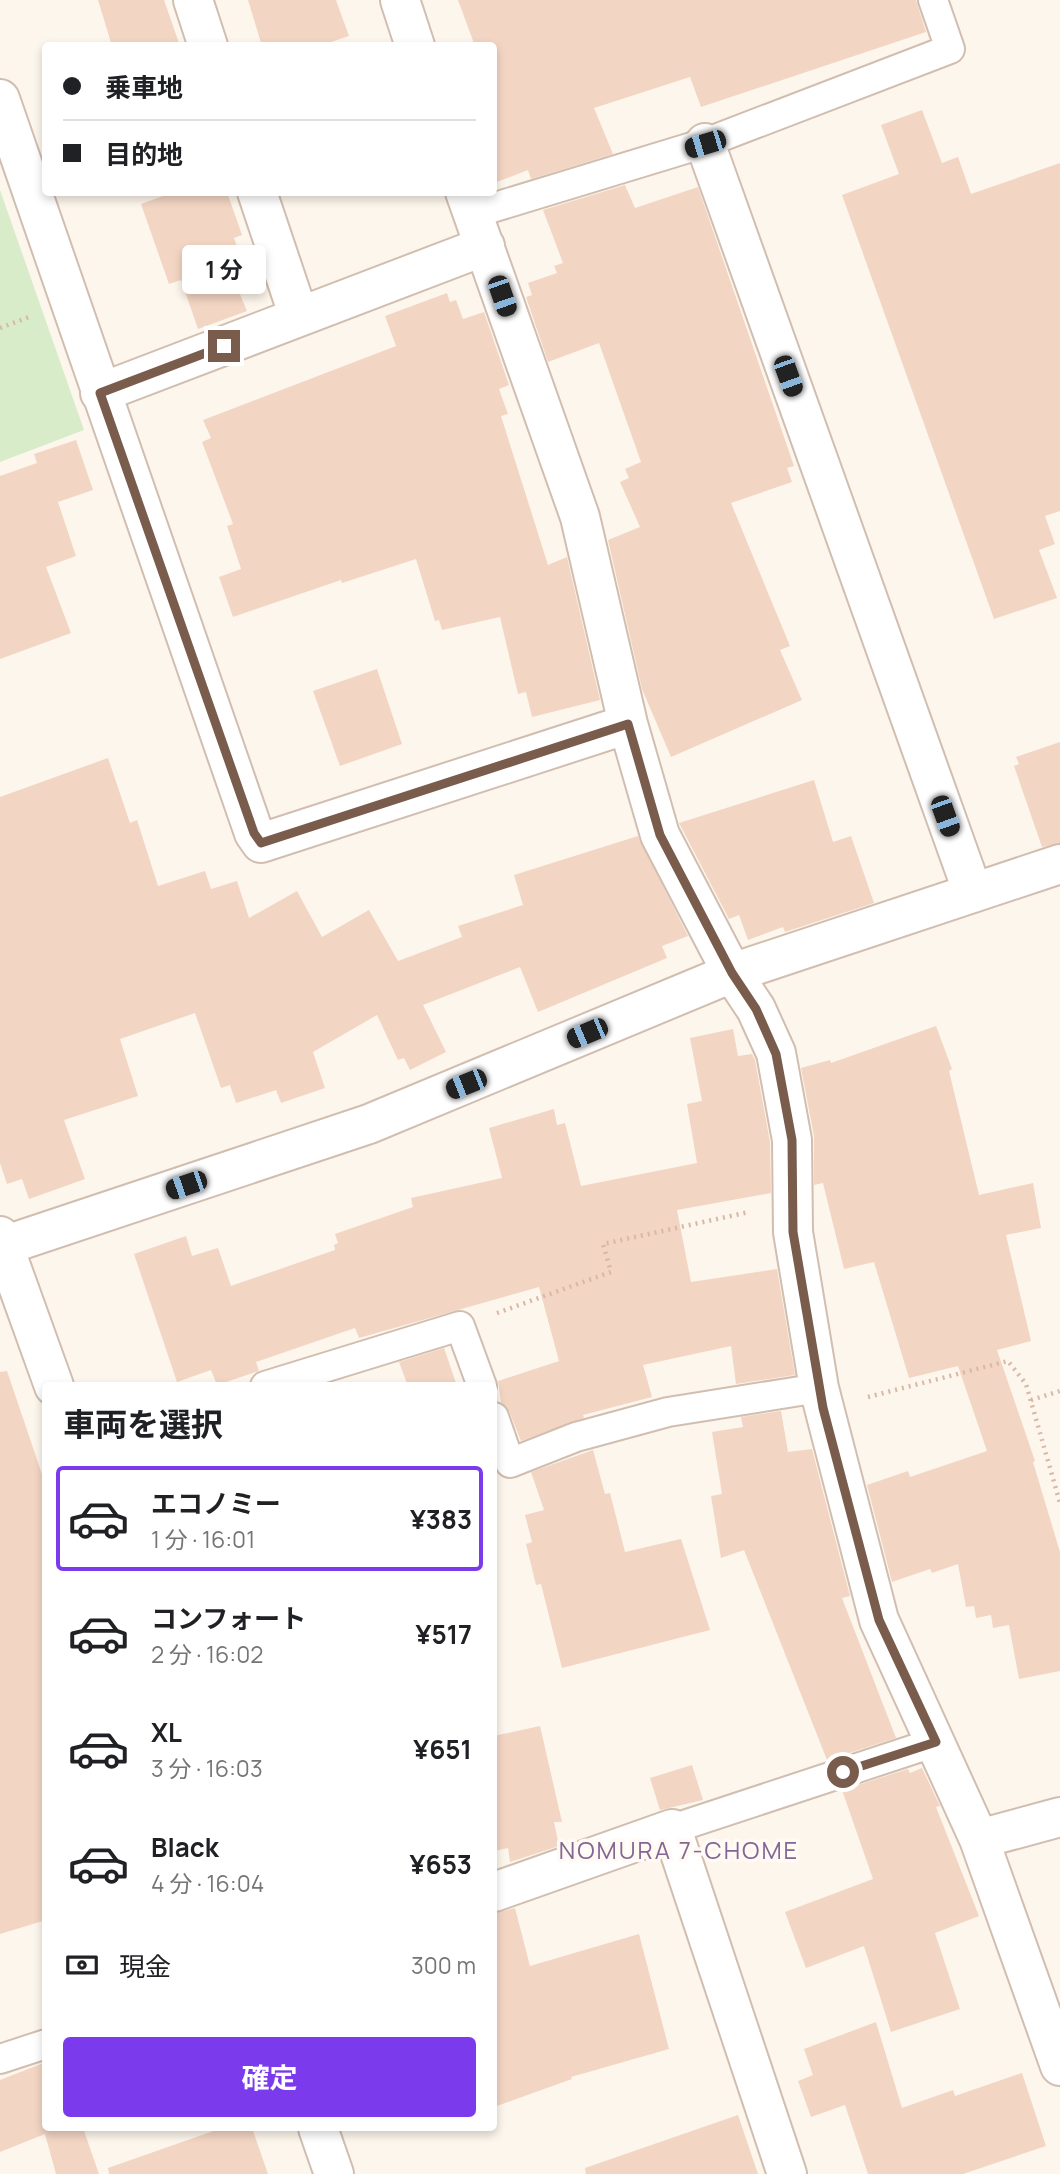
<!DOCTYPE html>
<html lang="ja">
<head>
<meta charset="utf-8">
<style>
  body { margin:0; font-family:Manrope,"Noto Sans JP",sans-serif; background:#f2f2f2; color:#202124; height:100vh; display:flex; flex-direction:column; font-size:26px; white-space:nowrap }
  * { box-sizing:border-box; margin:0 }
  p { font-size:23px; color:#757577 }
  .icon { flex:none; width:38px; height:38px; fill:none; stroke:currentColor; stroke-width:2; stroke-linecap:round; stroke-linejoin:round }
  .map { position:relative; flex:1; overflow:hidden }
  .panel { position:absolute; left:42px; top:1382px; width:455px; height:749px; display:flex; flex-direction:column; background:#fff; border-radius:7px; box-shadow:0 4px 10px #0003 }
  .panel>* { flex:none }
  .top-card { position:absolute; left:42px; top:42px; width:455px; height:154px; border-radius:7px; box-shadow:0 4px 10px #0003; display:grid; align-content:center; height:154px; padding:0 21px; background:#fff }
  .end { position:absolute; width:32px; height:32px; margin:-16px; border:9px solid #7a5c4d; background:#fff; box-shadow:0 0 0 4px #fff }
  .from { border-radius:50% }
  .bubble { position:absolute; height:49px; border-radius:7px; background:#fff; box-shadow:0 4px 10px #0003; font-size:23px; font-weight:700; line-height:49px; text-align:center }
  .car { position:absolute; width:21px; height:42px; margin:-21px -10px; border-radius:9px; box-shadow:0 0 5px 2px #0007; background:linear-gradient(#222 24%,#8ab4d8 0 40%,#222 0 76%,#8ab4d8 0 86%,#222 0) }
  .top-card b { display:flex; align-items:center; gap:24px; height:66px; font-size:26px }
  .top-card b+b { border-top:2px solid #e0e0e0 }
  .top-card i { width:18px; height:18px; background:#202124 }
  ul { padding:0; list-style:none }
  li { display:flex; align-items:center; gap:21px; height:105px; margin:0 14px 10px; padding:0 7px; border:4px solid transparent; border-radius:7px }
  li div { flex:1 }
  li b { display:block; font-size:26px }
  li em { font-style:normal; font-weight:700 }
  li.active { border-color:#7c3aed }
  li>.icon { width:63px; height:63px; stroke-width:1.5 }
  h2 { padding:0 21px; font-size:32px; line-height:84px }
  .pay { display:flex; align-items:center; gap:18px; height:77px; padding:0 21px; font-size:26px }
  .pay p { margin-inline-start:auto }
  .cta { display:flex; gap:14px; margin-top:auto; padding:14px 21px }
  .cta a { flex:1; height:80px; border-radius:7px; background:#7c3aed; color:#fff; font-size:28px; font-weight:700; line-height:80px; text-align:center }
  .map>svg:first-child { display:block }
  .green { fill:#d8ecc9 }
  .building { fill:#f3d5c3 }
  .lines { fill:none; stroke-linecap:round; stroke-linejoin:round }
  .lane-casing { stroke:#d1beb0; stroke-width:32 }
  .street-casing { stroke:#d1beb0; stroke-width:42 }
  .path { stroke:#d9b8a5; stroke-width:4.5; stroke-dasharray:2 5; stroke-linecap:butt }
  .lane { stroke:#fff; stroke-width:28 }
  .street { stroke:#fff; stroke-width:38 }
  .route { stroke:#7a5c4d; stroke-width:9 }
  .labels { text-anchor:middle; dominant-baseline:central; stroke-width:7; stroke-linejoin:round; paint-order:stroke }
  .neighbourhood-label { font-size:24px; letter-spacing:2px; fill:#846695; stroke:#fffaf3 }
</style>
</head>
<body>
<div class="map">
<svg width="1060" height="2174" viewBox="0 0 1060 2174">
  <rect width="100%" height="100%" fill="#fdf6ec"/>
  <path class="green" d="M0,190L84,430L0,462Z"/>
  <path class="building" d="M98,0H164L180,46H112Z
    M248,0H336L349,36L319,46H262Z
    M458,0H916L926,32L701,107L690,77L594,108L613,154L531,179L528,170L494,183V46H475Z
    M922,110L942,163L958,157L971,194L1060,163V511L1045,516L1055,544L1039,550L1057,598L994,619L842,195L899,174L881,125Z
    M625,185L635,208L698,187L794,466L787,468L792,482L731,503L790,646L780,650L802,700L671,757L642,689L608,540L640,527L620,482L629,478L625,469L641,462L599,343L548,362L526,297L532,295L528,283L557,273L554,266L563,263L543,210Z
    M174,192H227L242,235L234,238L252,288L239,292L247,311L198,329L181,280L169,284L141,204Z
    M447,293L450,302L456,300L463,319L484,312L509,385L499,389L508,414L501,416L548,565L567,557L600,700L532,717L526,692L518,694L500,617L442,630L439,620L435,621L416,559L342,583L341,580L233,617L219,577L241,569L227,526L233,524L202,442L211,438L203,420L396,346L385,316Z
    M76,440L93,490L58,502L76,556L46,567L71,633L0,659V476L37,463L34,454Z
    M377,669L402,744L340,766L313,691Z
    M1060,742V843L1042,847L1014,766L1019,764L1016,757Z
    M108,758L130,823L137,820L158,886L205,871L211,889L237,881L249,918L297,891L322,937L369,910L398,961L462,937L458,926L523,905L514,875L638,836L688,936L662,946L667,958L538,1012L520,967L423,1005L446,1052L410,1070L404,1058L398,1060L377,1015L313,1052L325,1088L281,1103L276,1090L236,1103L230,1085L221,1088L195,1013L120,1039L138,1096L64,1120L85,1179L29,1199L22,1179L7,1184L0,1163V797Z
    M814,780L833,842L851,836L874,903L785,932L783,927L748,940L739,915L729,919L679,823Z
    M936,1026L952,1069L949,1071L979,1195L1033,1183L1041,1228L1006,1235L1031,1341L997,1350L1035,1461L1033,1462L1060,1552V1671L1019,1679L1009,1625L993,1628L991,1615L976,1618L974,1606L966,1607L958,1564L932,1573L930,1569L892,1582L867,1485L908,1471L910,1477L987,1451L958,1366L909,1378L874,1262L844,1269L823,1183L814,1185V1136L801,1068L830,1060L831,1063Z
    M733,1029L738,1056L752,1054L755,1060L770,1142L771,1193L677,1210L691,1282L777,1269L795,1375L736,1384L731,1346L643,1365L652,1397L583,1415L584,1418L521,1441L509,1411L501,1402L498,1381L559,1361L539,1287L359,1338L355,1328L256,1362L259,1371L217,1385L211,1370L177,1382L134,1254L186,1236L192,1256L218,1248L231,1286L335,1250L334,1245L338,1243L335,1234L413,1207L411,1198L502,1178L489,1128L554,1109L557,1125L565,1123L581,1186L697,1163L687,1104L702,1101L690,1038Z
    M444,1348L457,1386H408L399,1362Z
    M7,1371L46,1486V1920L0,1934V1372Z
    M781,1411L788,1452L812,1449L850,1596L842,1598L896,1738L827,1760L744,1550L721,1558L711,1496L722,1494L712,1432L743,1427L741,1417Z
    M593,1450L605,1494L610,1493L625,1552L681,1539L710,1630L562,1668L541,1584L536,1585L526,1544L532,1542L525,1515L544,1510L531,1472Z
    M540,1726L562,1822H554L559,1846L510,1862L508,1848L494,1851V1736Z
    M692,1765L703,1800L660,1810L650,1778Z
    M922,1768L940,1806L936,1807L979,1916L935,1933L960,2009L891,2032L864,1946L806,1968L785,1912L873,1879L842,1790L908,1769L910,1773Z
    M515,1908L530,1966L639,1934L669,2049L571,2077L572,2079L494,2107V1913Z
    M876,2022L902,2108L953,2090L955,2096L1022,2073L1046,2146L963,2174H868L845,2105L811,2117L798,2081L813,2075L804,2049Z
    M46,2062V2128H83L99,2174H56L45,2134L0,2152V2080Z
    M738,2115L758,2174H586L585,2168Z
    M222,2128H252L268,2174H109L108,2168Z"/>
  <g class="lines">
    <defs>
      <path id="lane" d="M472,214L705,143L950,49L933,0
        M265,1386L460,1326L482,1386
        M494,1417L510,1463L576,1437L668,1412L819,1388
        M672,1829L936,1742
        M0,2059L46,2044"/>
      <path id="street" d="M193,0L208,46
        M400,0L415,46
        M0,99L254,833L261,843L628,724
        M705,143L973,893
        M257,192L299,317
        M465,192L580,517L628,724L660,835L732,973L756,1009L776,1053L792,1140L793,1232L819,1388L879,1620L979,1839L1060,2066
        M100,393L485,246
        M0,1236L54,1386
        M0,1247L369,1124L732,973L1060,864
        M979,1839L1060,1817
        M494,1892L672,1829L787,2174
        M318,2128L334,2174"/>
    </defs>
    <use href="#lane" class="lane-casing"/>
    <use href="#street" class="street-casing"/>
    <path class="path" d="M0,328L29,317
      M497,1313L611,1272L603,1244L749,1212
      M868,1397L1008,1361L1026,1384L1060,1503
      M1031,1400L1060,1391"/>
    <use href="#lane" class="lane"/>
    <use href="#street" class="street"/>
  </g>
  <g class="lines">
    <path class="route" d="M224,346L100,393L254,833L261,843L628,724L660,835L732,973L756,1009L776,1054L792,1140L793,1232L823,1408L879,1620L936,1742L843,1772"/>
  </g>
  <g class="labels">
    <g class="neighbourhood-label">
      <text x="679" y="1849">NOMURA 7-CHOME</text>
    </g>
  </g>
</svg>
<i class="end from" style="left:843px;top:1772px"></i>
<i class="end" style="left:224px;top:346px"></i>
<div class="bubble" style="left:182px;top:245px;width:84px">1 分</div>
<i class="car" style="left:705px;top:144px;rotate:253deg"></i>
<i class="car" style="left:502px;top:296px;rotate:161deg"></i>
<i class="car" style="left:788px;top:376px;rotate:160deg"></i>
<i class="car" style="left:945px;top:816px;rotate:160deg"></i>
<i class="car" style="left:587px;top:1033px;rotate:247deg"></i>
<i class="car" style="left:466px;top:1084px;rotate:248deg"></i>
<i class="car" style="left:186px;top:1185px;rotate:251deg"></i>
<div class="top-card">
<b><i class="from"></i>乗車地</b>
<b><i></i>目的地</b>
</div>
<section class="panel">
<h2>車両を選択</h2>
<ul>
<li class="active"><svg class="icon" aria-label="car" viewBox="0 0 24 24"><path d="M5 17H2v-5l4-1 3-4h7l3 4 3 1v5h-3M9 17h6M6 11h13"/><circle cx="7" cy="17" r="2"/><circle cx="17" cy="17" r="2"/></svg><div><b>エコノミー</b><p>1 分 · 16:01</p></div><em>¥383</em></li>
<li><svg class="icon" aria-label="car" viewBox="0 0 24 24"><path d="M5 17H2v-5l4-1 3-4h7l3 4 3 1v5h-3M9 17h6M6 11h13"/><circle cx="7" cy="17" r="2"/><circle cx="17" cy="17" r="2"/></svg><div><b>コンフォート</b><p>2 分 · 16:02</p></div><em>¥517</em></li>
<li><svg class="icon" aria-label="car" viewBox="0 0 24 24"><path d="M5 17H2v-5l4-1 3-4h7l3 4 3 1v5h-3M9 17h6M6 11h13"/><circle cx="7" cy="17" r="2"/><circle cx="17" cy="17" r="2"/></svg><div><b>XL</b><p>3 分 · 16:03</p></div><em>¥651</em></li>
<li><svg class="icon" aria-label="car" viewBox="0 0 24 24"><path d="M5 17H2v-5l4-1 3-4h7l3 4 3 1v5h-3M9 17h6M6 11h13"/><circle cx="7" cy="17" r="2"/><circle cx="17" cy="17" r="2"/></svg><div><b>Black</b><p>4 分 · 16:04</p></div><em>¥653</em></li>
</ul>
<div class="pay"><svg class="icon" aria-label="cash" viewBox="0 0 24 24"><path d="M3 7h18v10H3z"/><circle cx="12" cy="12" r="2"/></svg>現金<p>300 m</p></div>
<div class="cta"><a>確定</a></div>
</section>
</div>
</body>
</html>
